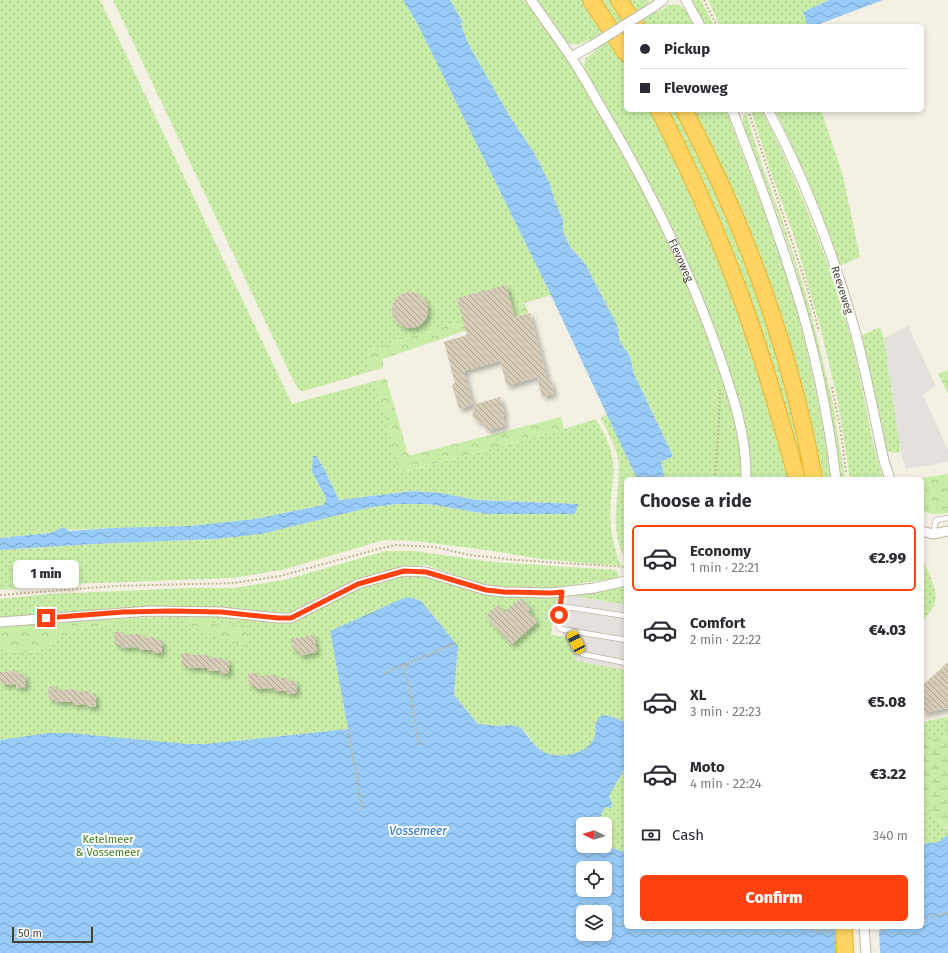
<!DOCTYPE html>
<html lang="en">
<head>
<meta charset="utf-8">
<style>
  body { margin:0; font-family:"Fira Sans",sans-serif; background:#f2f2f3; color:#2b2b33; height:100vh; display:flex; flex-direction:column; font-size:15px; white-space:nowrap }
  * { box-sizing:border-box; margin:0 }
  p { font-size:13px; color:#7c7c81 }
  .icon { flex:none; width:22px; height:22px; fill:none; stroke:currentColor; stroke-width:2; stroke-linecap:round; stroke-linejoin:round }
  .map { position:relative; flex:1; overflow:hidden }
  .details { position:absolute; left:624px; top:477px; width:300px; height:452px; display:flex; flex-direction:column; background:#fff; border-radius:6px; box-shadow:0 2px 6px #0003 }
  .details>* { flex:none }
  .banner { position:absolute; left:624px; top:24px; width:300px; height:88px; border-radius:6px; box-shadow:0 2px 6px #0003; display:grid; align-content:center; height:88px; padding:0 16px; background:#fff }
  .needle { width:26px; rotate:275deg }
  .tools { position:absolute; left:576px; top:817px; display:grid; gap:8px }
  .tools a { display:grid; place-items:center; width:36px; height:36px; border-radius:6px; background:#fff; box-shadow:0 2px 6px #0003; font-size:20px }
  .scale { position:absolute; left:12px; bottom:10px; width:81px; box-sizing:border-box; padding-left:4px; border:2px solid #464033; border-top:0; font-size:11px; line-height:14px; white-space:nowrap; color:#464033; -webkit-text-stroke:3px #fff; paint-order:stroke }
  .end { position:absolute; width:18px; height:18px; margin:-9px; border:5px solid #ff420f; background:#fff; box-shadow:0 0 0 2px #fff }
  .from { border-radius:50% }
  .bubble { position:absolute; height:28px; border-radius:6px; background:#fff; box-shadow:0 2px 6px #0003; font-size:13px; font-weight:800; line-height:28px; text-align:center }
  .car { position:absolute; width:12px; height:24px; margin:-12px -6px; border-radius:5px; box-shadow:0 0 3px 1px #0007; background:linear-gradient(#f5c518 24%,#345 0 40%,#f5c518 0 76%,#345 0 86%,#f5c518 0) }
  .banner b { display:flex; align-items:center; gap:14px; height:38px; font-size:15px }
  .banner b+b { border-top:1px solid #e1e1e2 }
  .banner i { width:10px; height:10px; background:#2b2b33 }
  ul { padding:0; list-style:none }
  li { display:flex; align-items:center; gap:12px; height:66px; margin:0 8px 6px; padding:0 8px; border:2px solid transparent; border-radius:6px }
  li div { flex:1 }
  li b { display:block; font-size:15px }
  li em { font-style:normal; font-weight:800 }
  li.selected { border-color:#ff420f }
  li>.icon { width:36px; height:36px; stroke-width:1.5 }
  h2 { padding:0 16px; font-size:18px; line-height:48px }
  .pay { display:flex; align-items:center; gap:10px; height:44px; padding:0 16px; font-size:15px }
  .pay p { margin-inline-start:auto }
  .cta { display:flex; gap:8px; margin-top:auto; padding:8px 16px }
  .cta a { flex:1; height:46px; border-radius:6px; background:#ff420f; color:#fff; font-size:16px; font-weight:800; line-height:46px; text-align:center }
  .map>svg:first-child { display:block }
  .grass { fill:url(#grass-dots) }
  .forest { fill:url(#forest-crowns) }
  .wetland { fill:url(#wetland-marsh) }
  .parking { fill:#e4e1dd }
  .water { fill:url(#water-waves); fill-rule:evenodd }
  .pier { fill:#f4f0e3 }
  .building { fill:url(#building-back-hatch); filter:url(#shadow) }
  .lines { fill:none; stroke-linecap:round; stroke-linejoin:round }
  .lane-casing { stroke:#c0b8a5; stroke-width:6 }
  .street-casing { stroke:#c0b8a5; stroke-width:11 }
  .highway-casing { stroke:#efb023; stroke-width:18 }
  .path { stroke:#c4b695; stroke-width:2; stroke-dasharray:2 2; stroke-linecap:butt }
  .lane { stroke:#fff; stroke-width:4.5 }
  .street { stroke:#fff; stroke-width:9 }
  .highway { stroke:#ffd463; stroke-width:16 }
  .street-bridge-casing { stroke:#c0b8a5; stroke-width:11; stroke-linecap:butt }
  .street-bridge { stroke:#fff; stroke-width:9 }
  .route { stroke:#ff420f; stroke-width:5 }
  .labels { text-anchor:middle; dominant-baseline:central; stroke-width:4; stroke-linejoin:round; paint-order:stroke }
  .street-label { font-size:11px; fill:#464033; stroke:#fff }
  .park-label { font-size:11px; fill:#3e7e20; stroke:#fff }
  .water-label { font-size:12px; font-style:italic; fill:#2072be; stroke:#fff }
</style>
</head>
<body>
<div class="map">
<svg width="948" height="953" viewBox="0 0 948 953">
  <defs>
    <pattern id="grass-dots" width="8" height="8" patternUnits="userSpaceOnUse"><rect width="8" height="8" fill="#c9eda7"/><path d="M2 2h.1M6 6h.1" fill="none" stroke="#aecc90" stroke-width="1.8" stroke-linecap="round"/></pattern>
    <pattern id="forest-crowns" width="20" height="18" patternUnits="userSpaceOnUse"><rect width="20" height="18" fill="#c9eda7"/><path d="M2 6a3 3 0 1 1 6 0M12 15a3 3 0 1 1 6 0" fill="none" stroke="#aecc90"/></pattern>
    <pattern id="wetland-marsh" width="20" height="14" patternUnits="userSpaceOnUse"><rect width="20" height="14" fill="#c9eda7"/><path d="M1 5h8M5 5V1M11 12h8M15 12V8" fill="none" stroke="#aecc90"/></pattern>
    <pattern id="water-waves" width="16" height="10" patternUnits="userSpaceOnUse"><rect width="16" height="10" fill="#98cbf8"/><path d="M0 5q4-4 8 0t8 0" fill="none" stroke="#7ea6c9"/></pattern>
    <pattern id="building-back-hatch" width="6" height="6" patternUnits="userSpaceOnUse"><rect width="6" height="6" fill="#d6ccb8"/><path d="M-1 5l2 2M0 0l6 6M5-1l2 2" fill="none" stroke="#afa796"/></pattern>
    <filter id="shadow"><feDropShadow dx="3.5" dy="3.5" stdDeviation="2" flood-color="#0004"/></filter>
  </defs>
  <rect width="100%" height="100%" fill="#f4f0e3"/>
  <path class="grass" d="M0,0H100L292,404L375,381L400,473L564,429L596,419C603,432 612,447 613,462C615,474 612,487 611,499C609,525 612,542 621,566L540,559L494,551L415,541L384,540L282,570L233,578L73,584L0,590V550L93,544L216,539L323,518L367,508L396,504H428L487,514H575L577,504L476,500L441,493L412,491L339,500L322,465L312,472L325,496L326,502L323,505L255,519L189,526L59,530L50,533L0,538Z
    M113,0H403L418,25L551,295L369,350L368,354L372,371L304,391L299,390L294,382Z
    M450,0H526C597,97 655,204 699,316C717,359 734,405 741,452C742,461 742,470 742,479H665L661,462L673,456L634,374L630,356L620,342L617,325L584,262L570,247L563,231V220L555,201L549,182L533,151L510,117L469,45L461,25L462,21Z
    M537,0H587L626,61V110H654L718,246L793,479H750L749,447L742,412L687,262L664,213L638,162L585,70L584,65L586,58L597,50L590,39C581,44 576,47 567,42Z
    M596,0H615L626,26V46Z
    M624,0H651L648,2L655,13L665,8L666,6C683,0 688,13 696,26H641Z
    M692,0H701L714,26H705Z
    M708,0H829L803,12L808,26H720Z
    M663,110H680L764,305L810,479H801Z
    M689,110H726C745,163 767,215 784,269C806,338 821,408 831,479H818L807,429Z
    M751,110L760,111L766,118C800,188 829,260 850,335C863,382 868,432 883,479H850L837,397L820,326L794,236L769,167Z
    M775,110H821L843,176L860,257L840,266L808,180Z
    M746,113L763,168L785,228L809,304L832,399L845,479H842C831,401 813,323 789,248C775,206 759,166 743,125V119Z
    M880,327L884,338L900,448L899,453L889,452L885,449L872,384L860,336Z
    M607,414L637,479H626V560C608,528 619,500 619,467C618,449 608,433 601,418Z
    M386,551H414L493,562L617,570L619,578L582,583L555,589L486,586L427,565L408,567L288,616L221,609L0,618V599L50,594L189,588H234L284,580Z
    M922,559C927,568 938,591 935,601C934,608 927,616 922,622Z
    M418,573L485,594L557,596L551,635L567,637L577,661L626,670V720L623,721L609,716L595,725C595,730 596,735 593,740C586,754 561,759 547,754C533,749 529,729 515,726C510,724 505,726 500,726C492,726 485,725 478,724L454,695L458,646L422,602L330,631L348,729L236,741L0,953V649L19,652L39,651L71,630L109,625L110,619L180,616L186,617V624H211V615L292,622L354,591L390,577Z
    M626,587V605L568,595Z
    M948,717V736L922,742V722Z
    M626,766V853L605,845V824H597L605,807L612,803L609,796Z
    M922,789L931,810L939,822L948,830V858L935,842L922,844Z"/>
  <path class="forest" d="M525,303L528,313L479,326L383,359V368L372,371L368,354V350Z
    M948,370V394L938,374Z
    M386,378L408,454L411,455L561,417L564,429L399,473L375,381Z
    M948,474V513L939,514L922,512V479H914Z
    M211,615L212,624L249,628L247,639L239,646L185,624L186,617Z
    M110,619L109,625L71,630L39,651L19,652L0,649V627Z"/>
  <path class="wetland" d="M948,736V827L947,828C936,820 924,803 922,789C920,775 922,756 922,742Z"/>
  <path class="parking" d="M908,326L936,386L923,395L948,450V462L906,469L900,448L884,338Z
    M568,595L626,605V670L577,661L567,637H562Z"/>
  <path class="water" d="M403,0H450L462,21L461,25L469,45L510,117L533,151L549,182L555,201L563,220V231L570,247L584,262L617,325L620,342L630,356L634,374L673,456L661,462L665,479H637L551,295L418,25Z
    M829,0H883L814,26H808L803,12Z
    M313,456H316L322,465L339,500L412,491L441,493L476,500L578,504L575,514H487L428,504H396L367,508L261,534L216,539L93,544L0,550V538L50,533L64,527L69,531L112,528L189,526L255,519L323,505L326,501L325,496L312,472Z
    M406,597L416,599L422,602L458,646L454,695L478,724L499,726L511,725L520,727C528,735 535,749 546,753C560,759 586,754 593,740C599,729 590,726 602,715L609,716L623,721L626,720V766L609,796L612,803L611,808L605,807L597,824H583V846L605,845L626,853V927H835V932L881,930V927H922V844L938,842L948,835V953H0V740L49,733H69L187,744H206L348,729L330,631ZM583,868H605V890H583ZM583,912H605V934H583Z"/>
  <path class="pier" d="M877,928L879,930L880,953H841L839,930Z"/>
  <path class="building" d="M506,285L515,317L530,313L548,381H551L554,394L542,397L537,377L507,386L500,361L464,371L473,405L459,409L452,384L455,383L444,342L467,335L457,298Z
    M392 310a18 18 0 1 1 36 0a18 18 0 1 1-36 0Z
    M500,397L505,416H503L505,426L486,431L484,422L479,423L472,416L476,404Z
    M521,598L531,609L528,611L537,622L511,645L486,616L498,605L504,613Z
    M114,632H123V635L141,634L142,637H155V640H162V653H153L152,650H140L139,647L121,648V645H115Z
    M314,635L317,652L299,656L298,650L293,651L291,639Z
    M181,653H190V655H209V658H222V661L229,660V673L220,674V671H207V668H188V666H182Z
    M948,662V708L922,714V684L925,683Z
    M18,671V674H25L26,687L16,688V684L3,685V682H0V672Z
    M248,673H257L258,676L276,675V678H288L289,681H296L297,693L287,694V691H274V688L255,689V686H249Z
    M57,686V690L76,689V692L89,691V694H96V707H87V704L74,705L73,702H55V699L49,700L48,687Z"/>
  <g class="lines">
    <defs>
      <path id="lane" d="M933,534L936,520L948,518
        M561,592L558,625L560,629L626,640
        M560,606L626,616
        M570,630L582,654L626,663"/>
      <g id="street">
        <path id="s1" d="M531,0C544,19 558,38 571,57C581,72 590,88 599,104C647,183 689,268 719,355C733,396 747,436 746,479"/>
        <path d="M686,0L700,26"/>
        <path d="M655,6L663,0"/>
        <path d="M571,57L591,46"/>
        <path d="M732,110C755,169 777,229 796,290C815,351 828,415 836,479"/>
        <path d="M768,110C804,177 833,253 854,327C866,371 874,416 884,461L890,479"/>
        <path d="M922,531L933,534L948,531"/>
        <path d="M0,622L150,611L221,612L278,618H291L358,584L404,571L426,572L486,590L504,592L551,593L594,588L626,581"/>
        <path d="M864,927L866,953"/>
      </g>
      <path id="highway" d="M591,0L626,53
        M619,0L636,26
        M659,110C686,163 711,217 732,273C758,340 778,410 797,479
        M684,110C745,225 791,351 814,479
        M844,927L845,953"/>
    </defs>
    <use href="#lane" class="lane-casing"/>
    <use href="#street" class="street-casing"/>
    <use href="#highway" class="highway-casing"/>
    <path class="path" d="M704,0L717,26
      M748,110L807,287L819,331
      M832,387L841,433L846,472
      M715,479L719,421L720,390
      M0,595L114,586L234,583L280,576L378,549L396,545L434,547L470,555L516,560L626,567
      M405,665L419,745
      M385,673L456,643
      M348,729L363,812
      M922,919L948,913
      M621,923H626
      M788,927L832,932
      M881,930L892,927"/>
    <use href="#lane" class="lane"/>
    <use href="#street" class="street"/>
    <use href="#highway" class="highway"/>
    <defs>
      <path id="street-bridge" d="M591,46L655,6"/>
    </defs>
    <use href="#street-bridge" class="street-bridge-casing"/>
    <use href="#street-bridge" class="street-bridge"/>
  </g>
  <g class="lines">
    <path class="route" d="M46,618L123,612L172,611L221,612L278,618H291L358,584L404,571L426,572L486,590L504,592L551,593L562,592L559,615"/>
  </g>
  <g class="labels">
    <g class="street-label">
      <text stroke="none"><textPath href="#s1" startOffset="301">Flevoweg</textPath></text>
      <text transform="translate(842 290) rotate(72)">Reeveweg</text>
    </g>
    <g class="park-label">
      <text x="108" y="839">Ketelmeer<tspan x="108" dy="13">&amp; Vossemeer</tspan></text>
    </g>
    <g class="water-label">
      <text x="418" y="831">Vossemeer</text>
    </g>
  </g>
</svg>
<div class="tools">
<a><svg class="needle" viewBox="-14 -14 28 28"><path d="M0-13l5 13h-10z" fill="#e53935"/><path d="M0 13l5-13h-10z" fill="#7c7c81"/></svg></a>
<a><svg class="icon" aria-label="locate" viewBox="0 0 24 24"><circle cx="12" cy="12" r="6"/><path d="M12 2v4M12 18v4M2 12h4M18 12h4"/></svg></a>
<a><svg class="icon" aria-label="layers" viewBox="0 0 24 24"><path d="M12 4l9 5-9 5-9-5zM3 14l9 5 9-5"/></svg></a>
</div>
<div class="scale">50 m</div>
<i class="end from" style="left:559px;top:615px"></i>
<i class="end" style="left:46px;top:618px"></i>
<div class="bubble" style="left:13px;top:560px;width:66px">1 min</div>
<i class="car" style="left:576px;top:642px;rotate:333deg"></i>
<div class="banner">
<b><i class="from"></i>Pickup</b>
<b><i></i>Flevoweg</b>
</div>
<section class="details">
<h2>Choose a ride</h2>
<ul>
<li class="selected"><svg class="icon" aria-label="car" viewBox="0 0 24 24"><path d="M5 17H2v-5l4-1 3-4h7l3 4 3 1v5h-3M9 17h6M6 11h13"/><circle cx="7" cy="17" r="2"/><circle cx="17" cy="17" r="2"/></svg><div><b>Economy</b><p>1 min · 22:21</p></div><em>€2.99</em></li>
<li><svg class="icon" aria-label="car" viewBox="0 0 24 24"><path d="M5 17H2v-5l4-1 3-4h7l3 4 3 1v5h-3M9 17h6M6 11h13"/><circle cx="7" cy="17" r="2"/><circle cx="17" cy="17" r="2"/></svg><div><b>Comfort</b><p>2 min · 22:22</p></div><em>€4.03</em></li>
<li><svg class="icon" aria-label="car" viewBox="0 0 24 24"><path d="M5 17H2v-5l4-1 3-4h7l3 4 3 1v5h-3M9 17h6M6 11h13"/><circle cx="7" cy="17" r="2"/><circle cx="17" cy="17" r="2"/></svg><div><b>XL</b><p>3 min · 22:23</p></div><em>€5.08</em></li>
<li><svg class="icon" aria-label="car" viewBox="0 0 24 24"><path d="M5 17H2v-5l4-1 3-4h7l3 4 3 1v5h-3M9 17h6M6 11h13"/><circle cx="7" cy="17" r="2"/><circle cx="17" cy="17" r="2"/></svg><div><b>Moto</b><p>4 min · 22:24</p></div><em>€3.22</em></li>
</ul>
<div class="pay"><svg class="icon" aria-label="cash" viewBox="0 0 24 24"><path d="M3 7h18v10H3z"/><circle cx="12" cy="12" r="2"/></svg>Cash<p>340 m</p></div>
<div class="cta"><a>Confirm</a></div>
</section>
</div>
</body>
</html>
